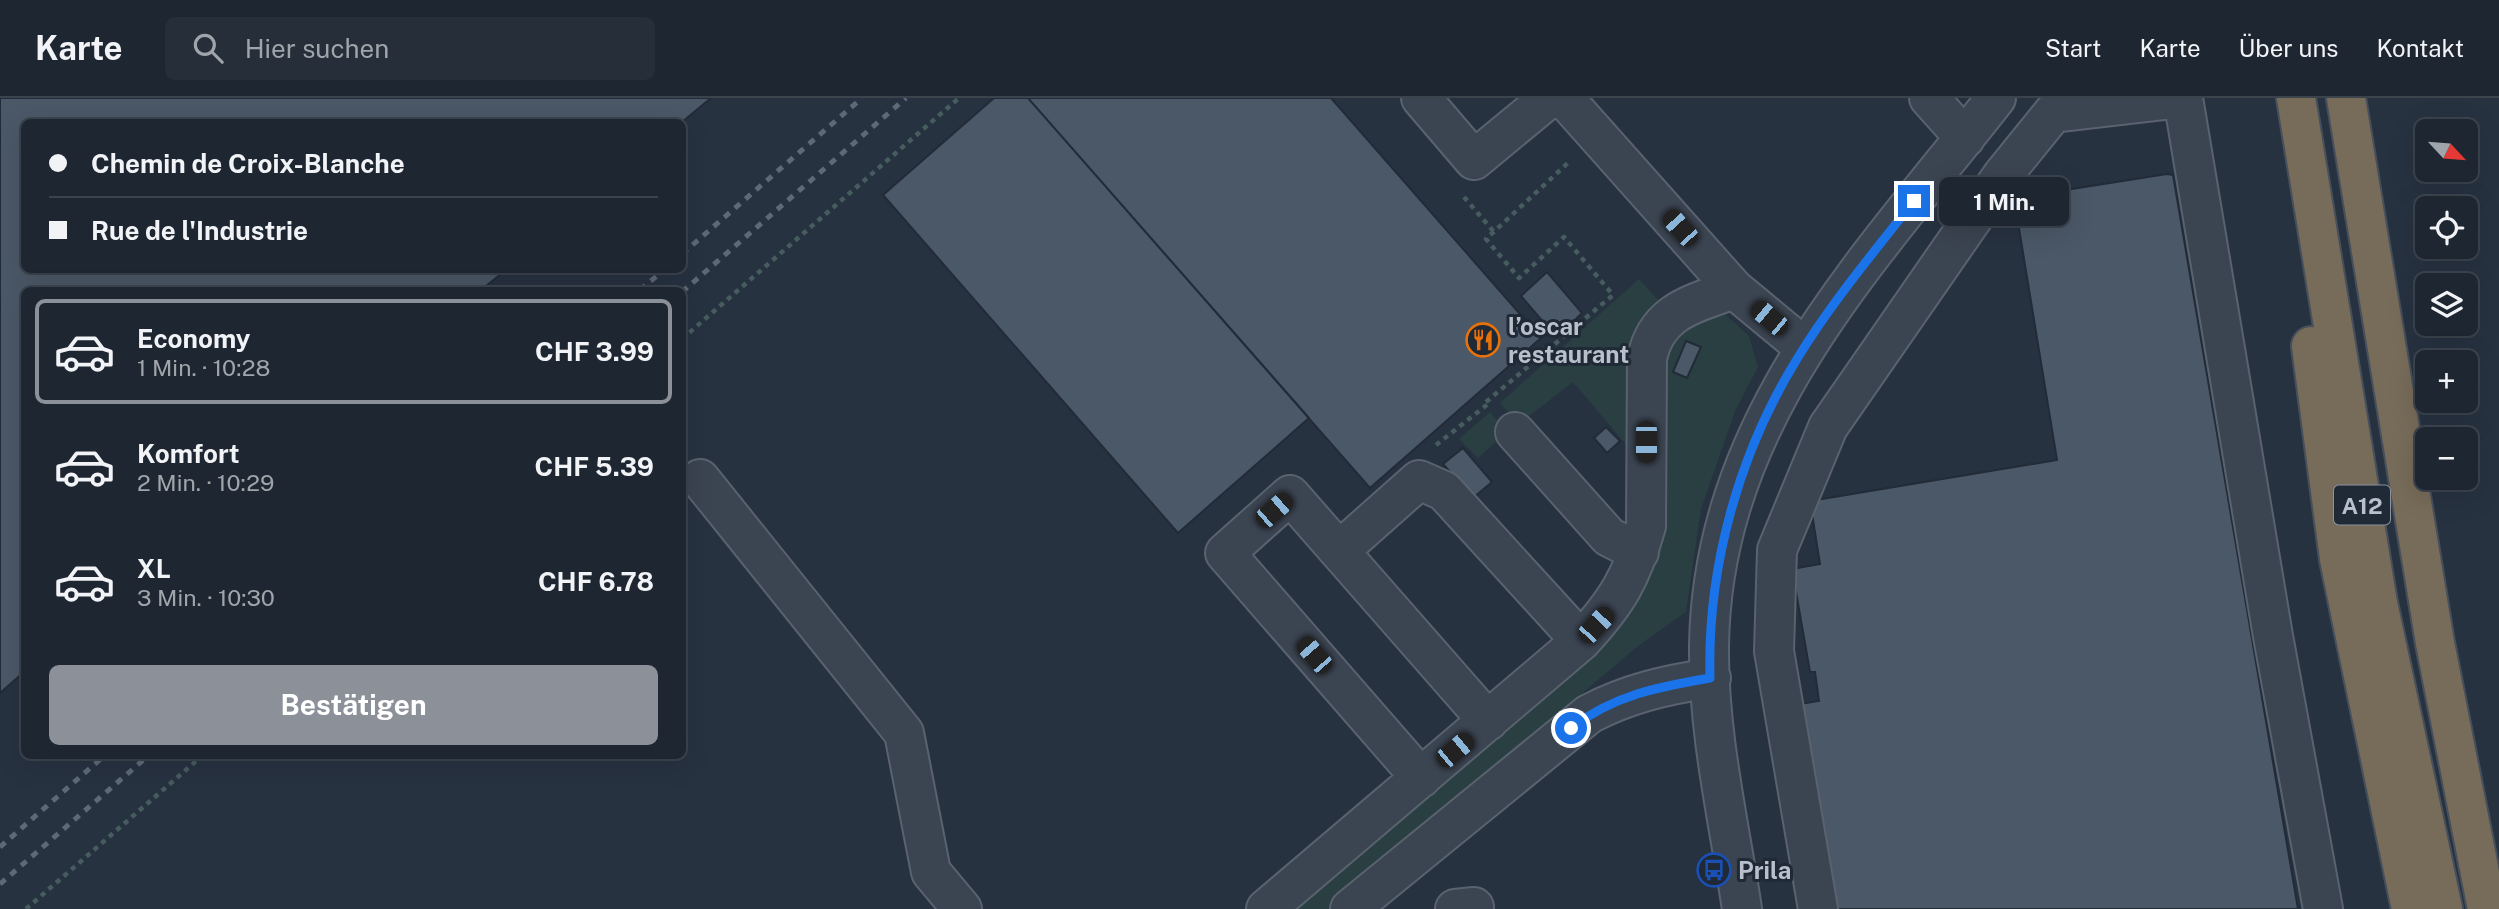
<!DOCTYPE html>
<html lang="de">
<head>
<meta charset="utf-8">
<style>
  body { margin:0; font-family:"Public Sans",sans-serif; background:#252e39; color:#f1f3f6; height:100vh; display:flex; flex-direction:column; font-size:26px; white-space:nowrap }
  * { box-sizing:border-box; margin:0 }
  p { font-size:23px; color:#a0a5ab }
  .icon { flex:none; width:38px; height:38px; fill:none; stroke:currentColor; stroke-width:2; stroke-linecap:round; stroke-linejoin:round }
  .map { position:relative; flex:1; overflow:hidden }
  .details { position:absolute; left:21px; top:189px; width:665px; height:472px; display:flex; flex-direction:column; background:#1d2631; border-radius:10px; box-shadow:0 7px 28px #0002,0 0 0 2px #3b434d }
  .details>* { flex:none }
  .guide { position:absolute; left:21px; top:21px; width:665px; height:154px; border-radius:10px; box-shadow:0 7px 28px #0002,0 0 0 2px #3b434d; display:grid; align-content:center; height:154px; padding:0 28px; background:#1d2631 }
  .needle { width:46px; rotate:116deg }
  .controls { position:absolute; left:2415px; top:21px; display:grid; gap:14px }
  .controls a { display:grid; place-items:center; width:63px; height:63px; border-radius:10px; background:#1d2631; box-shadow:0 7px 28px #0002,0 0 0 2px #3b434d; font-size:35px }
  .end { position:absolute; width:32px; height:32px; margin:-16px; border:9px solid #1a73e8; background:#fff; box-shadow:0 0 0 4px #fff }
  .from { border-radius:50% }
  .bubble { position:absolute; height:49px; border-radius:10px; background:#1d2631; box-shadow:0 7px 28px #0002,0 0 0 2px #3b434d; font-size:23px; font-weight:700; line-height:49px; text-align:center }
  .car { position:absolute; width:21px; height:42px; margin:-21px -10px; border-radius:9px; box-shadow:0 0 5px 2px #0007; background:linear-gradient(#222 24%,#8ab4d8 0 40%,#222 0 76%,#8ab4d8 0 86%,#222 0) }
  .guide b { display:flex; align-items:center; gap:24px; height:66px; font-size:26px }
  .guide b+b { border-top:2px solid #3b434d }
  .guide i { width:18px; height:18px; background:#f1f3f6 }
  ul { padding:12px 0 0; list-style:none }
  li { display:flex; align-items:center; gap:21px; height:105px; margin:0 14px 10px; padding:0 14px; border:4px solid transparent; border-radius:10px }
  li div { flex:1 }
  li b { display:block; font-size:26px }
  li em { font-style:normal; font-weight:700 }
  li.active { border-color:#8c9099 }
  li>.icon { width:63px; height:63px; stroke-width:1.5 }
  .button { display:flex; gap:14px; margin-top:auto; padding:14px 28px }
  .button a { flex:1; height:80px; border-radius:10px; background:#8c9099; color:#fff; font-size:28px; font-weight:700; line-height:80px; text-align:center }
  header { display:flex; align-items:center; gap:42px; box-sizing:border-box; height:98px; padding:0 35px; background:#1d2631; border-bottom:2px solid #3b434d }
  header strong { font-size:33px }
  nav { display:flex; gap:38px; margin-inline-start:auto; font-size:24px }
  .search { width:490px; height:63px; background:#252e39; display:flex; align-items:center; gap:18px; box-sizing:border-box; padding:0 24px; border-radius:10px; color:#a0a5ab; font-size:26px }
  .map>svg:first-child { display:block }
  .green { fill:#293f42 }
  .building { fill:#4b5867; stroke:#222b38; stroke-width:2 }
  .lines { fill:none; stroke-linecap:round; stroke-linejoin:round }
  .minor-casing { stroke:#59626e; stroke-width:42 }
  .highway-casing { stroke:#464f5b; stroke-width:42 }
  .path { stroke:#475c5f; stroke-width:4.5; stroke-dasharray:5 5; stroke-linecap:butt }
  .minor { stroke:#3b4451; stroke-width:38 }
  .highway { stroke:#776b59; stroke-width:38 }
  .rail { stroke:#5e6978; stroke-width:5; stroke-dasharray:7 7; stroke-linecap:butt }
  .route { stroke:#1a73e8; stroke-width:9 }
  .labels { text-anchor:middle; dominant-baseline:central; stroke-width:6; stroke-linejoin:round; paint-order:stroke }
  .shield { fill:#202936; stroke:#8a939e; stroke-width:2 }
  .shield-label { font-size:23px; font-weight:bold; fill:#b8c0cb }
  .poi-label { font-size:24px; font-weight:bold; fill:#b8c0cb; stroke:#202936; text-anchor:start }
</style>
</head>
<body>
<header>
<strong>Karte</strong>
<div class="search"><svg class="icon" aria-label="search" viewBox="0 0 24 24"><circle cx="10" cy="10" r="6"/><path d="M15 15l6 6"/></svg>Hier suchen</div>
<nav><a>Start</a><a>Karte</a><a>Über uns</a><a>Kontakt</a></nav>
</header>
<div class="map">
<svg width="2499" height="811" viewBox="0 0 2499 811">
  <rect width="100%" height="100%" fill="#273241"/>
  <path class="green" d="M1639,181L1660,204L1637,230L1628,258L1629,350L1573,284L1519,326L1500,305Z
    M1726,217L1749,238L1758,269L1736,311L1701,411L1686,514L1638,548L1328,811H1289L1607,538L1671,242L1695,221Z
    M1490,314L1507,334L1478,360L1459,341Z"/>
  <path class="building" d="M0,0H711L682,24H24V172H506L481,192H24V574L0,595Z
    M994,0H1028L1309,320L1178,435L883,97Z
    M1028,0H1331L1541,240L1370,390Z
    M2167,76L2173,77L2298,811H1835L1800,606L1819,603L1815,574H1810L1792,471L1820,466L1810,403L2057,362L2014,100Z
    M1547,174L1582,215L1557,240L1521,198Z
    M1686,243L1701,249L1687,280L1673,274Z
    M1606,329L1620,343L1607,355L1594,340Z
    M1463,350L1492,384L1473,400L1443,366Z"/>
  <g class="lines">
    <defs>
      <path id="minor" d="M1421,0L1474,62L1549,0
        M1564,0L1734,191L1804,249
        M1929,0L1965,40
        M2183,0L2273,538L2323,811
        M1515,334L1609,439L1639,454
        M700,381L904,635L931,774L962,811
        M1339,453L1290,397L1225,455L1421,680
        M1488,623L1339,453L1419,382L1444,393L1581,543
        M1266,811L1581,543C1617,504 1632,479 1646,428L1647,260C1657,212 1694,206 1734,191
        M1350,811L1589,616C1629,595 1666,587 1711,580
        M1455,811L1474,809
        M1742,811C1729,724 1708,636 1709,548C1712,322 1866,166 1996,0
        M1818,811L1774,553L1777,452L1828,329L2002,78L2053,15L2182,0"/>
      <path id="highway" d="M2296,0L2378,505L2443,811
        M2346,0L2435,545L2487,811
        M2311,248L2339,461L2411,811"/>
    </defs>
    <use href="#minor" class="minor-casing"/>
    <use href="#highway" class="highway-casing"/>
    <path class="path" d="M1464,99L1494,134
      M682,241L959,0
      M1486,304L1613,197L1564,139L1519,180L1486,141L1570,63
      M1436,347L1488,306
      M26,811L202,658"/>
    <use href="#minor" class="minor"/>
    <use href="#highway" class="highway"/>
    <path class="rail" d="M682,156L862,0
      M640,192L664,172
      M682,194L906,0
      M0,749L104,658
      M0,786L148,658"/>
  </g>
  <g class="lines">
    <path class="route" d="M1571,630C1614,597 1658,589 1710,580C1707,469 1739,355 1797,261C1831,205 1874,154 1914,103"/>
  </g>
  <defs>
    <symbol id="restaurant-ring" viewBox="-11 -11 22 22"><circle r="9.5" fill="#202936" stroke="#e8710a" stroke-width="1.5"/><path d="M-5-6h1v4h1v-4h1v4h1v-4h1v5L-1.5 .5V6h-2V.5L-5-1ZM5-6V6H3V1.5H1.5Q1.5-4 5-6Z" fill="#e8710a"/></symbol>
    <symbol id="bus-ring" viewBox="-11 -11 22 22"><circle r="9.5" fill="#202936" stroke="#1a4fb4" stroke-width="1.5"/><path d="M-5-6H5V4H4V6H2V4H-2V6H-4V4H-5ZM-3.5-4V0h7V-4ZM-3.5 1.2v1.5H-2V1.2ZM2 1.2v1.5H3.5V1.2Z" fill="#1a4fb4"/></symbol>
  </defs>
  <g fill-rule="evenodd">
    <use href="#restaurant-ring" x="1464" y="223" width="38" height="38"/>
    <use href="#bus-ring" x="1695" y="753" width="38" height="38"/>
  </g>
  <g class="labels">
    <rect class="shield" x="2334" y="387.5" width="56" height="39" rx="5"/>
    <g class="shield-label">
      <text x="2362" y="407">A12</text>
    </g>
    <g class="poi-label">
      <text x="1508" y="228">l’oscar<tspan x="1508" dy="28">restaurant</tspan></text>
      <text x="1738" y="772">Prila</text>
    </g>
  </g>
</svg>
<div class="controls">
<a><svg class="needle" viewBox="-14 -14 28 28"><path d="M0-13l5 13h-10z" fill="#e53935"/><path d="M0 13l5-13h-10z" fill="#a0a5ab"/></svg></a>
<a><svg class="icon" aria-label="locate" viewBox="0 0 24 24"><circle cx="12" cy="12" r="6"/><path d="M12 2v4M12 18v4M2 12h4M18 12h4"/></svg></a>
<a><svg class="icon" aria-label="layers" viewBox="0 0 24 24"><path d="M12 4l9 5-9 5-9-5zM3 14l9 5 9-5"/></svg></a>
<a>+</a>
<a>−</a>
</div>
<i class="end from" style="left:1571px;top:630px"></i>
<i class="end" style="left:1914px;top:103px"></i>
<div class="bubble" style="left:1939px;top:79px;width:130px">1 Min.</div>
<i class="car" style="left:1680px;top:130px;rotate:318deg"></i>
<i class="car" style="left:1769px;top:220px;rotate:310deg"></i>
<i class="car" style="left:1646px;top:344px;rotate:180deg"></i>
<i class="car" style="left:1274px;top:412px;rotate:49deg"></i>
<i class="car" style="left:1596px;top:527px;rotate:43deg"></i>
<i class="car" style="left:1314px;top:557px;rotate:319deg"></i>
<i class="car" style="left:1455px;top:652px;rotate:50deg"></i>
<div class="guide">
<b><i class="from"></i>Chemin de Croix-Blanche</b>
<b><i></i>Rue de l'Industrie</b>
</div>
<section class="details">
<ul>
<li class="active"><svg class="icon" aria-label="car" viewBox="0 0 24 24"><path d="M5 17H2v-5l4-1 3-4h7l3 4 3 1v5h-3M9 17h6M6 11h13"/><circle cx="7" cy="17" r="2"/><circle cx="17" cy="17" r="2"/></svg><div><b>Economy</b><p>1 Min. · 10:28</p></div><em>CHF 3.99</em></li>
<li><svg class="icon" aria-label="car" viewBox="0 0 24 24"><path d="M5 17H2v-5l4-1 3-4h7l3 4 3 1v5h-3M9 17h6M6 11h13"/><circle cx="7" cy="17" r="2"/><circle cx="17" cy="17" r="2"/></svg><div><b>Komfort</b><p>2 Min. · 10:29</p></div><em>CHF 5.39</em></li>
<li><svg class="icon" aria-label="car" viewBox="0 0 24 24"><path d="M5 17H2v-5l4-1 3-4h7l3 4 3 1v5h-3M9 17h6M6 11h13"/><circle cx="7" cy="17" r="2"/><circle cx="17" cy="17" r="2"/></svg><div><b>XL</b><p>3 Min. · 10:30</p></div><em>CHF 6.78</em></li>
</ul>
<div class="button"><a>Bestätigen</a></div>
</section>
</div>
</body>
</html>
